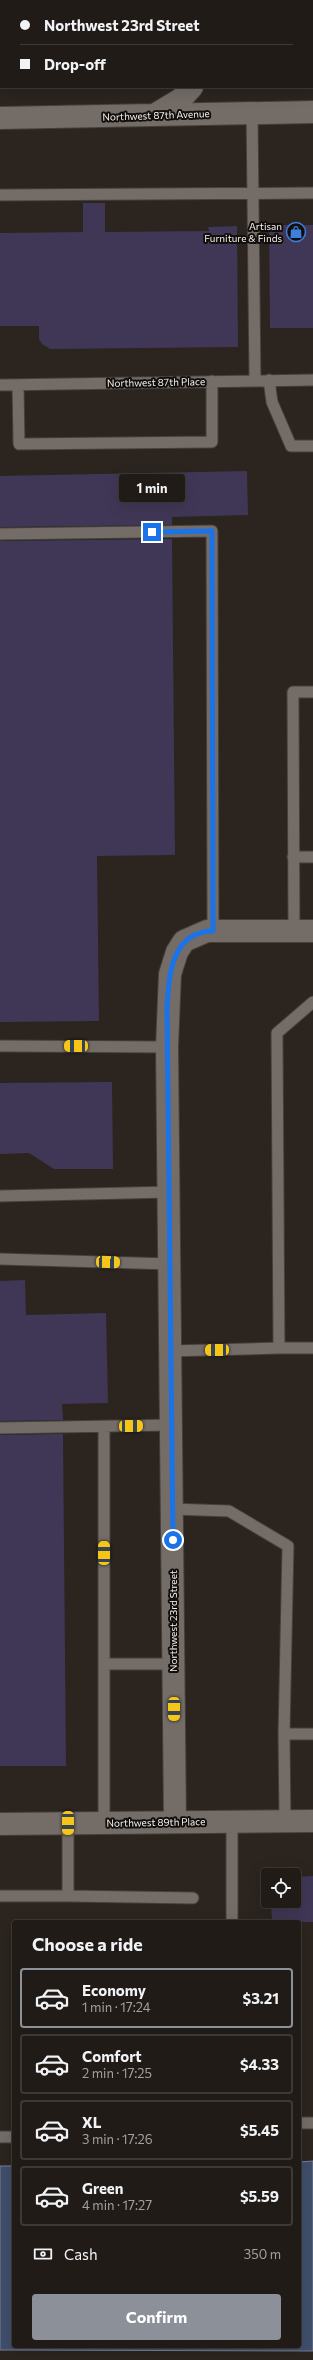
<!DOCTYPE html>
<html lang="en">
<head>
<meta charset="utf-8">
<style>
  body { margin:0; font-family:Commissioner,sans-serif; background:#2d2824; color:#f1f3f6; height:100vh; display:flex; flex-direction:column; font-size:15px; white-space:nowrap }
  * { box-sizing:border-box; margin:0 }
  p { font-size:13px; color:#a2a1a1 }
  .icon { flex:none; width:22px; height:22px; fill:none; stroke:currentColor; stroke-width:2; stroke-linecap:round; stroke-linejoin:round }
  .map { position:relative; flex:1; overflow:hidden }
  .side { position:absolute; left:12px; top:1920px; width:289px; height:428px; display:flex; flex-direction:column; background:#201b17; border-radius:4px; box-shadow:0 4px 16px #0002,0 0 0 1px #3d3936 }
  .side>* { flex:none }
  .top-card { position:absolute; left:0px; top:0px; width:313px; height:88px; box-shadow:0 4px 16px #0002,0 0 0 1px #3d3936; display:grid; align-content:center; height:88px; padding:0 20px; background:#201b17 }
  .fabs { position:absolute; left:261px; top:1868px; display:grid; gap:8px }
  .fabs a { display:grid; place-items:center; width:40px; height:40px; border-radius:4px; background:#201b17; box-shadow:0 4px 16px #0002,0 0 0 1px #3d3936; font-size:20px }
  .end { position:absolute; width:18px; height:18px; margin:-9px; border:5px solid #1a73e8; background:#fff; box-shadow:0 0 0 2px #fff }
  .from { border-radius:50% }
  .bubble { position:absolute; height:28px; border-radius:4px; background:#201b17; box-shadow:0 4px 16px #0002,0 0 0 1px #3d3936; font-size:13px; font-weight:700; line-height:28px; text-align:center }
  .car { position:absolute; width:12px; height:24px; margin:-12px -6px; border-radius:5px; box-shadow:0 0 3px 1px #0007; background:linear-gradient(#f5c518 24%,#345 0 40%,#f5c518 0 76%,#345 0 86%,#f5c518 0) }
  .top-card b { display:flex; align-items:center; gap:14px; height:38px; font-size:15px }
  .top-card b+b { border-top:1px solid #3d3936 }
  .top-card i { width:10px; height:10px; background:#f1f3f6 }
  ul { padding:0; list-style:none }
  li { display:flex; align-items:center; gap:12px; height:60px; margin:0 8px 6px; padding:0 12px; border:2px solid #3d3936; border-radius:4px }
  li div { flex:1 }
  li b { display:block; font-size:15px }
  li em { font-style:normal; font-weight:700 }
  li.on { border-color:#8c9099 }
  li>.icon { width:36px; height:36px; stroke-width:1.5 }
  h2 { padding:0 20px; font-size:18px; line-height:48px }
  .pay { display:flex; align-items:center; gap:10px; height:44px; padding:0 20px; font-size:15px }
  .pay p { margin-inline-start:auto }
  .primary-button { display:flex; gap:8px; margin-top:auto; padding:8px 20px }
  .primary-button a { flex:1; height:46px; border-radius:4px; background:#8c9099; color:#fff; font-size:16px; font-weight:700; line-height:46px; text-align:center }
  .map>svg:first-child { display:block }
  .water { fill:#3f4e6b; stroke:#768093 }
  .building { fill:#3f3755 }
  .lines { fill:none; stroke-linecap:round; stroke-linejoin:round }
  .service-casing { stroke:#45403c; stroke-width:13 }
  .minor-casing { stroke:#45403c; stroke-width:24 }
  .secondary-casing { stroke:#45403c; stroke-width:24 }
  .service { stroke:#746c66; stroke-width:11 }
  .minor { stroke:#746c66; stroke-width:22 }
  .secondary { stroke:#746c66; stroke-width:22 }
  .route { stroke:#1a73e8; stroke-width:5 }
  .labels { text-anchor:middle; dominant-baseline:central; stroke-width:4; stroke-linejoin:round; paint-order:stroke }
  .street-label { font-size:10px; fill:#f8f3f0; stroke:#110e0c }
  .poi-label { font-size:10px; fill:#f8f3f0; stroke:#110e0c; text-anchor:end }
</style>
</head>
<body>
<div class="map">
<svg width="313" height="2360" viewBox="0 0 313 2360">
  <rect width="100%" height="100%" fill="#2b241f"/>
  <path class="water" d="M313,2161V2351L0,2350V2166H14V2346H299V2162Z"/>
  <path class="building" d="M83,203H105V232L209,231L208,227L237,226L238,347L50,349L42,344L39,339V326H0V233L83,232Z
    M269,225H313V328H270Z
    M247,471L248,515L172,517V525L0,527V476Z
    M172,539L175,855L97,856L99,1021L0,1022V541Z
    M112,1082L113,1169H54L29,1153L0,1154V1083Z
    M25,1280L26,1315L106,1313L108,1403L62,1404L63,1420L0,1421V1281Z
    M63,1434L66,1766H0V1435Z
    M313,1876V1922H272L271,1901H294V1877Z"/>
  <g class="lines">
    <defs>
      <path id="service" d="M202,1V0
        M252,112L255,380
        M0,195L313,193
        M269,380L272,402L291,446H313
        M0,385L313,380
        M18,385L19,444L212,442V381
        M0,534L212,531L213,931
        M293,857H313
        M294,931L293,692H313
        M313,1002L277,1033L279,1348H313
        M0,1046L167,1047
        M0,1196L169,1192
        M0,1259L170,1264
        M170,1351L279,1348
        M104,1427V1823
        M0,1428L171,1425
        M172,1509L229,1511L288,1546L284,1734H313
        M104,1664H174
        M284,1734L285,1821
        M68,1823V1896L193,1898
        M0,1896H68
        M232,1922V1822
        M299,2123H313
        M0,2137H14"/>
      <path id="minor" d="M175,1822L167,1047L170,974L177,952L184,941L207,931H313
        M0,1824L313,1821"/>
      <path id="secondary" d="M0,61H1
        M312,61H313
        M156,114L181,99L192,87
        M0,118L313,112"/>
    </defs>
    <use href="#service" class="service-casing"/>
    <use href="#minor" class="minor-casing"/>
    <use href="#secondary" class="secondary-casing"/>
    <use href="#service" class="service"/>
    <use href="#minor" class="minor"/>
    <use href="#secondary" class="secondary"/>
  </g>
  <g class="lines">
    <path class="route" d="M152,532L212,531L213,931C171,932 169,975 167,1007L173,1540"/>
  </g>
  <defs>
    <symbol id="shop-ring" viewBox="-11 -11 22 22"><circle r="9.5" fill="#110e0c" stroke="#3f7fe0" stroke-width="1.5"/><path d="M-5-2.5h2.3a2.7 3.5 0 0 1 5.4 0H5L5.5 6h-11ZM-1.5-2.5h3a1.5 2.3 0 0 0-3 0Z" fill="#3f7fe0"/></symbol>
  </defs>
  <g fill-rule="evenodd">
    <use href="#shop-ring" x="285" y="221" width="22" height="22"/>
  </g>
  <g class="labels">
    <g class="street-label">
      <text transform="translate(156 115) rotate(-2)">Northwest 87th Avenue</text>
      <text transform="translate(156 382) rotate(-1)">Northwest 87th Place</text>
      <text transform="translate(173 1621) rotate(-90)">Northwest 23rd Street</text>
      <text transform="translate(156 1822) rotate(-1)">Northwest 89th Place</text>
    </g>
    <g class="poi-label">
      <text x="282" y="226">Artisan<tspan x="282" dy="12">Furniture &amp; Finds</tspan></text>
    </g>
  </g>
</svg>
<div class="fabs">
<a><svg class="icon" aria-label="locate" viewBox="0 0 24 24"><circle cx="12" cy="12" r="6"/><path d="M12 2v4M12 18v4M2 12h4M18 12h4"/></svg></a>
</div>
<i class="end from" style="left:173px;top:1540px"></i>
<i class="end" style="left:152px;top:532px"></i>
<div class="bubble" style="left:119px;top:474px;width:66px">1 min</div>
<i class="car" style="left:76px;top:1046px;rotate:270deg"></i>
<i class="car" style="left:108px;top:1262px;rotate:92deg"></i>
<i class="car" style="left:217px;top:1350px;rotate:269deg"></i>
<i class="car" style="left:131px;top:1426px;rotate:89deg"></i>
<i class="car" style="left:104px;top:1553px;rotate:0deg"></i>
<i class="car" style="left:174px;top:1709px;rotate:180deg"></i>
<i class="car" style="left:68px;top:1823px;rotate:180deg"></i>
<div class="top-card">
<b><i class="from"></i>Northwest 23rd Street</b>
<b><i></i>Drop-off</b>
</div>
<section class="side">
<h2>Choose a ride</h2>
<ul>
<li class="on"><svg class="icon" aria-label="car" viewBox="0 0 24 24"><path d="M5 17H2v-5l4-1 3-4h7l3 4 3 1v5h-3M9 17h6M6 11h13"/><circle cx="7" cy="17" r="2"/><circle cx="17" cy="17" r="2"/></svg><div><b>Economy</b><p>1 min · 17:24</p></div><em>$3.21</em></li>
<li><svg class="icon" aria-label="car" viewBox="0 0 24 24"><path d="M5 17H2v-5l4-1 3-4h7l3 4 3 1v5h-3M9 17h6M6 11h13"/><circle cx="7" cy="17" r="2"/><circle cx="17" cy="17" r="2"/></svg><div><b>Comfort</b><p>2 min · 17:25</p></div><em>$4.33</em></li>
<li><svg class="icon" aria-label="car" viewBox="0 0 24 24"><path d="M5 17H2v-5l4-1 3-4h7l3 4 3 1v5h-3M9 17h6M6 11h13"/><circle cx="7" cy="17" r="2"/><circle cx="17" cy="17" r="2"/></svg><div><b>XL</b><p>3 min · 17:26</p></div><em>$5.45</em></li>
<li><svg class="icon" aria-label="car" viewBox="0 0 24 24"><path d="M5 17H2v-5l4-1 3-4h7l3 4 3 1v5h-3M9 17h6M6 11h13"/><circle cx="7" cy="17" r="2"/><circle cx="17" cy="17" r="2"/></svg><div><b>Green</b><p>4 min · 17:27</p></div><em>$5.59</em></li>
</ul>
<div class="pay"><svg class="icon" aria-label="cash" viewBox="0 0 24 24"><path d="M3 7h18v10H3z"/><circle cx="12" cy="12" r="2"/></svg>Cash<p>350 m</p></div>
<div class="primary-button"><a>Confirm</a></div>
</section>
</div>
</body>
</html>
